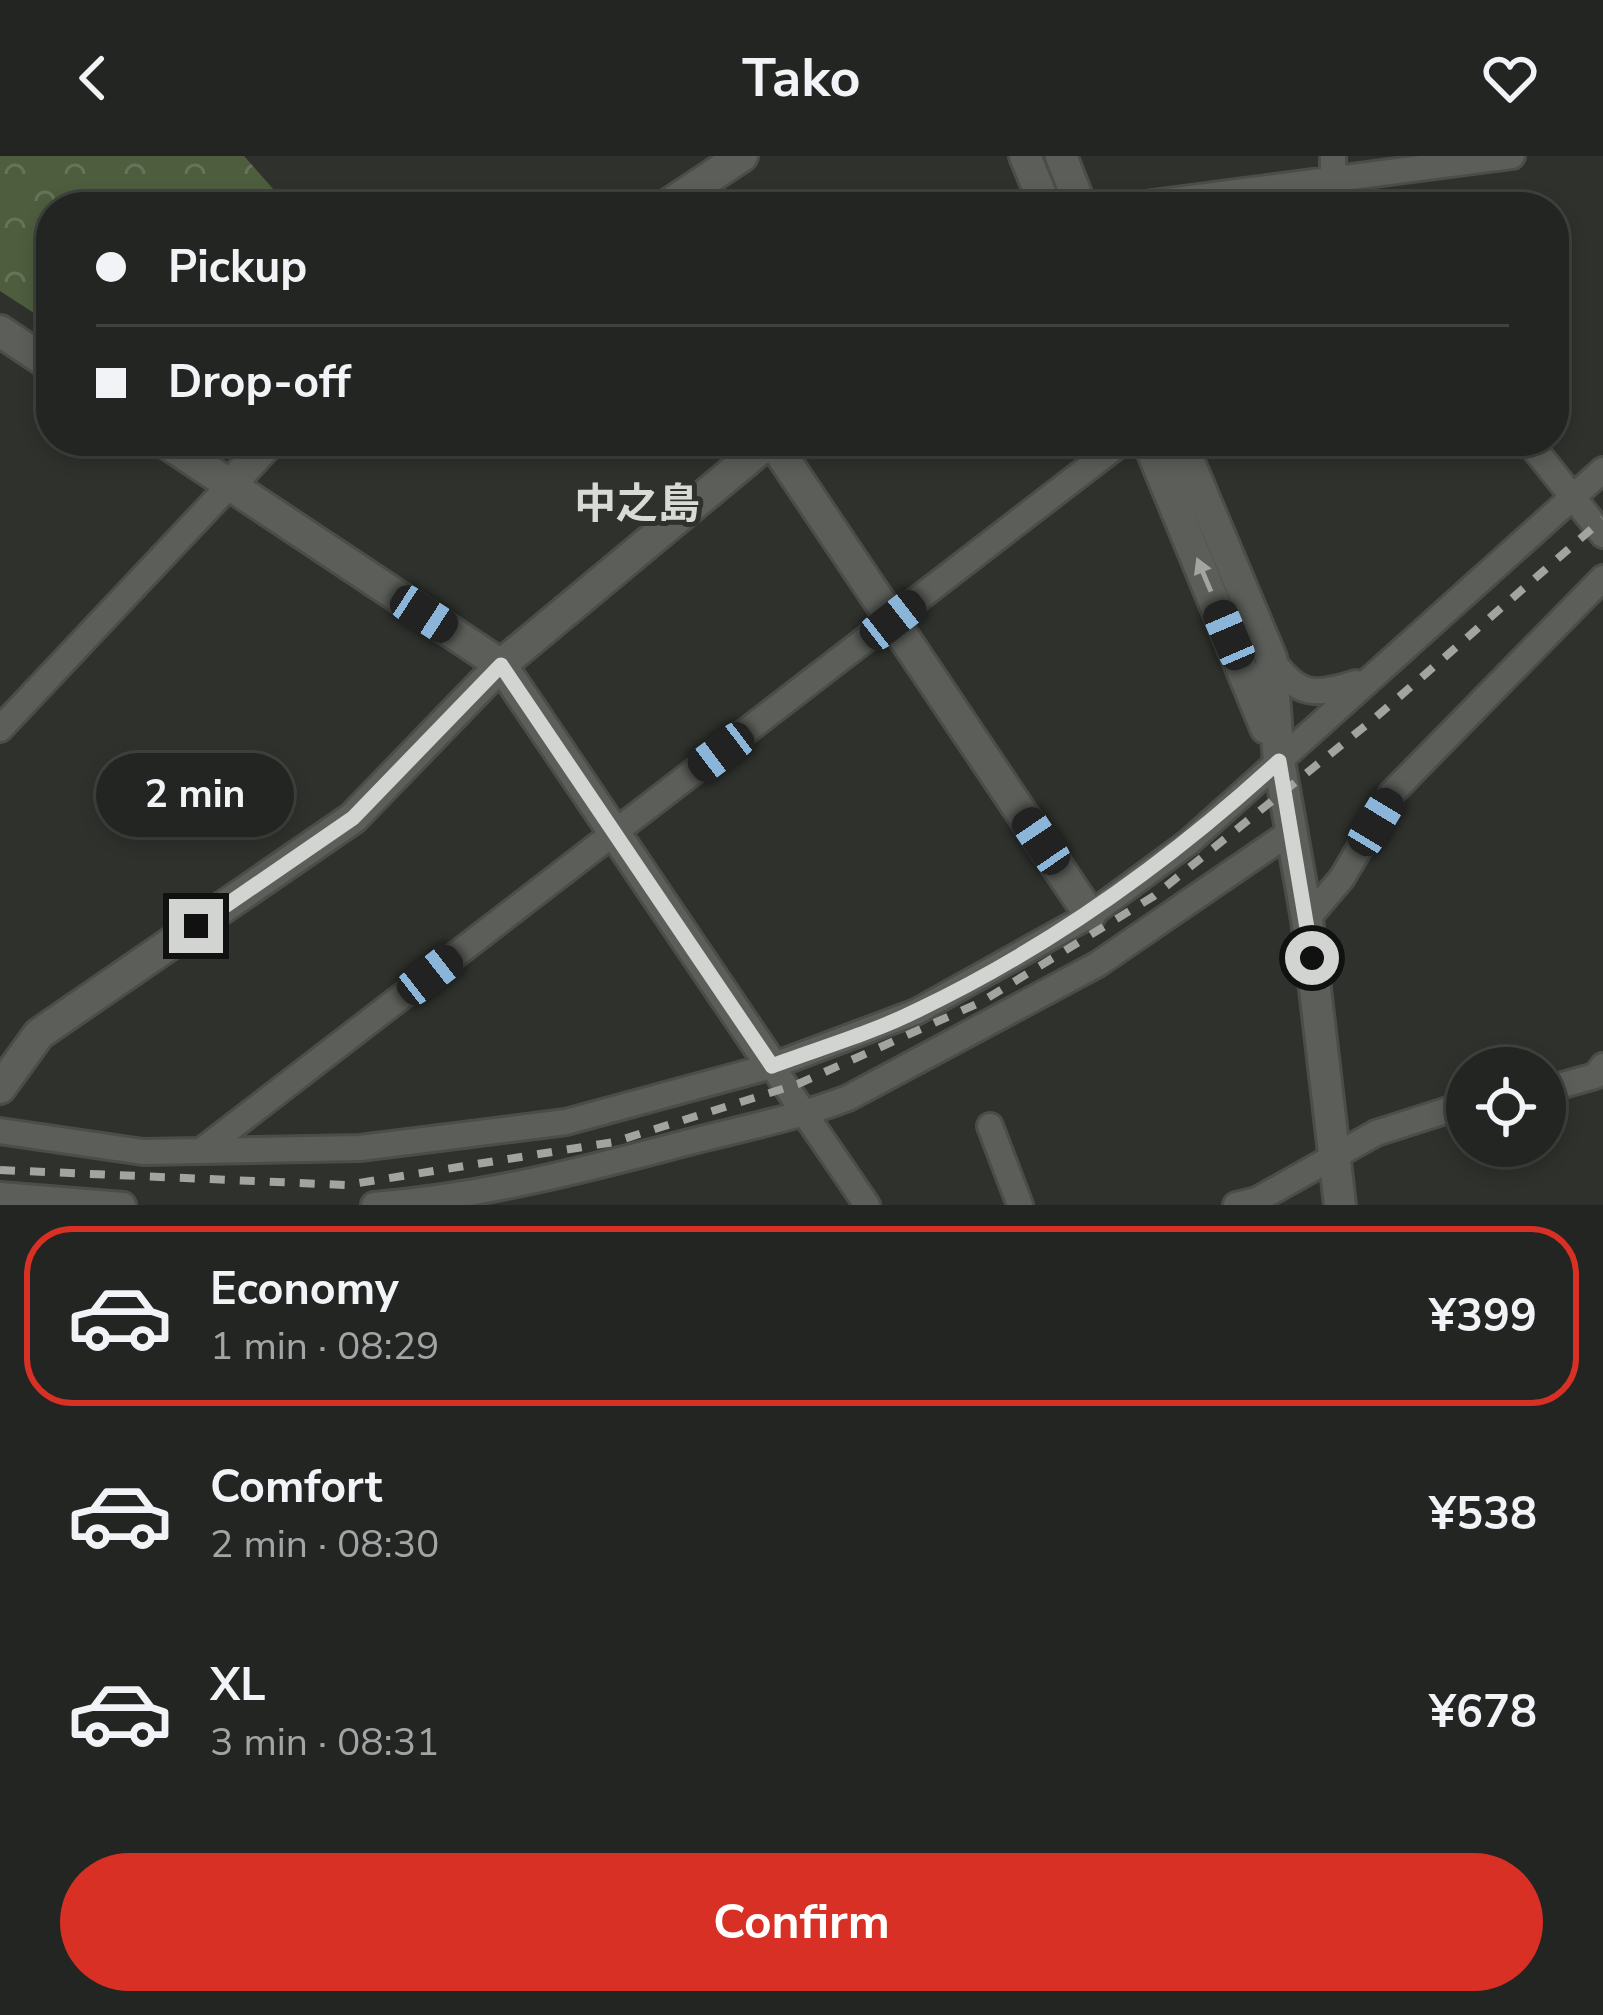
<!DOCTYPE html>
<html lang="en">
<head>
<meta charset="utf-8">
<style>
  body { margin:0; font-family:"Nunito Sans","Noto Sans JP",sans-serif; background:#2e312e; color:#f1f3f6; height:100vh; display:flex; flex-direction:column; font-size:45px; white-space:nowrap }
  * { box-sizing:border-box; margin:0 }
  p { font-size:39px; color:#a2a5a5 }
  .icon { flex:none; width:66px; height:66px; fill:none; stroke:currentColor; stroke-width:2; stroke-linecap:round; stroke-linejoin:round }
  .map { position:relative; height:1049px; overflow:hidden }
  .side { display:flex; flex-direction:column; background:#222521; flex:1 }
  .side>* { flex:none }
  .top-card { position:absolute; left:36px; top:36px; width:1533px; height:264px; border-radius:48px; box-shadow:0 6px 18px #0003,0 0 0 3px #3f423f; display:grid; align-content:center; height:264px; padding:0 60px; background:#222521 }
  .fabs { position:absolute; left:1446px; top:891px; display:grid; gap:24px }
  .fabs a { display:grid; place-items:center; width:120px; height:120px; border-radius:50%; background:#222521; box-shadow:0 6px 18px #0003,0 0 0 3px #3f423f; font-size:60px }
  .end { position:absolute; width:54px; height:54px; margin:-27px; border:15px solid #d2d4d1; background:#111; box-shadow:0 0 0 6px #111 }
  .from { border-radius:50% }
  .bubble { position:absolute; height:84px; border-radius:42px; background:#222521; box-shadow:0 6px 18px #0003,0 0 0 3px #3f423f; font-size:39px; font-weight:700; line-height:84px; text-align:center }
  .car { position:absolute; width:36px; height:72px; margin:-36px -18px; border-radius:15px; box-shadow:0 0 9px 3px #0007; background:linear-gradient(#222 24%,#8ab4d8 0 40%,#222 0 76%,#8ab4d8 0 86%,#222 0) }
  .top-card b { display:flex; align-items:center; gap:42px; height:114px; font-size:45px }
  .top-card b+b { border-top:3px solid #3f423f }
  .top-card i { width:30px; height:30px; background:#f1f3f6 }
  ul { padding:21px 0 0; list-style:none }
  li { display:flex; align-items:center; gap:36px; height:180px; margin:0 24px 18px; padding:0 36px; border:6px solid transparent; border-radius:48px }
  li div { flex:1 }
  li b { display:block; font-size:45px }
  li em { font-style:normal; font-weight:700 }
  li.active { border-color:#d93025 }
  li>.icon { width:108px; height:108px; stroke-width:1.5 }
  .cta { display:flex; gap:24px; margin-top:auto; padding:24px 60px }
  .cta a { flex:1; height:138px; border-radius:72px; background:#d93025; color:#fff; font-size:48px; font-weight:700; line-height:138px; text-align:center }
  header { display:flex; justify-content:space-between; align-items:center; height:156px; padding:0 60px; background:#222521; font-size:54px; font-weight:700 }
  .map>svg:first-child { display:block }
  .park { fill:url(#park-crowns) }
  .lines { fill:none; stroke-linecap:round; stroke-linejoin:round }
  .street-casing { stroke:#4b4d49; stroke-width:30 }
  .secondary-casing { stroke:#4b4d49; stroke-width:36 }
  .street { stroke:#5b5e59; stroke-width:24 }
  .secondary { stroke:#5b5e59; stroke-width:30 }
  .rail { stroke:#a2a4a1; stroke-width:8; stroke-dasharray:15 15; stroke-linecap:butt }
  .oneway { fill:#a2a5a1 }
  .route { stroke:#d2d4d1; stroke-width:15 }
  .labels { text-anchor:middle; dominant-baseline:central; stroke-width:10; stroke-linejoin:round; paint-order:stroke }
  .quarter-label { font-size:42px; font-weight:bold; fill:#d8dbd5; stroke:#2e312c }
</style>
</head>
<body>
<header><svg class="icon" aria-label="back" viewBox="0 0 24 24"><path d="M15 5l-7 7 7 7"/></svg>Tako<svg class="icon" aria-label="heart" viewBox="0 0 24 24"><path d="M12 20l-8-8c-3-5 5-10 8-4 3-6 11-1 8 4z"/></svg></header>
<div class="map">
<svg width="1603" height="1049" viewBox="0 0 1603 1049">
  <defs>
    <pattern id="park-crowns" width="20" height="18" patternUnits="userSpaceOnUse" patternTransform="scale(3)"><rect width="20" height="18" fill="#4e5d3e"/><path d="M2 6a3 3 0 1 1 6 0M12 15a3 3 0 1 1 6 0" fill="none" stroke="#677359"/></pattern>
  </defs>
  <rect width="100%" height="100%" fill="#2e312c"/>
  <path class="park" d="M0,0H244L289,51H51V168L0,135Z"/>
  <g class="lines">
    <defs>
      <path id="street" d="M1333,0V21L1354,51
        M1122,51L1512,0
        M1528,285L1603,379
        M1271,502C1297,540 1314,541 1356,527
        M0,573L230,329
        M1307,763L1342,722L1392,637L1603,422
        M772,910L867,1049
        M1545,934L1595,920L1603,910
        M990,970L1020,1049
        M0,975L143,996L360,992L566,966L772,910L916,856L1090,759L1189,686L1603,314
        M205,992L1123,285
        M0,1039L123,1049
        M374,1049C483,1040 584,1014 689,986C743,972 796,962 848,942L1098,808L1292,675
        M1236,1049L1257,1044L1376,977L1467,948"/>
      <path id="secondary" d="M1025,0L1046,51
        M1061,0L1081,51
        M665,51L742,0
        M0,175L51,209
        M164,285L501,509L772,910
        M772,285L1090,759
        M1148,285L1266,572
        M1180,285L1271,502L1279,605L1307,763L1340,1049
        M230,329L270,285
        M0,932L39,878L353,662L501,509L770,285"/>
    </defs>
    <use href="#street" class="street-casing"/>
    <use href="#secondary" class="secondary-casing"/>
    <use href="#street" class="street"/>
    <use href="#secondary" class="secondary"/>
    <path class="rail" d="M0,1014L346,1029L614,986L798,928L981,846L1154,740L1375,562L1603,363"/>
  </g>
  <defs><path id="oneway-solid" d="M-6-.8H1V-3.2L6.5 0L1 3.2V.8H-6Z" transform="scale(3)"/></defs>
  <use class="oneway" href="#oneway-solid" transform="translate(1204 419) rotate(-113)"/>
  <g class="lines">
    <path class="route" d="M196,770L353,662L501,509L772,910C820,892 872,877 918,854C1052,790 1170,705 1279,605L1312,802"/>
  </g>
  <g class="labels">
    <g class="quarter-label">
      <text x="637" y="348">中之島</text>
    </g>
  </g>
</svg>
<div class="fabs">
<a><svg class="icon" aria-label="locate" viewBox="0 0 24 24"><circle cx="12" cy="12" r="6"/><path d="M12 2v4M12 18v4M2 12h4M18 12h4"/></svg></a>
</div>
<i class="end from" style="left:1312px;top:802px"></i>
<i class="end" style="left:196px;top:770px"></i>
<div class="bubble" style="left:96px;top:597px;width:198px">2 min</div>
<i class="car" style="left:424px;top:458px;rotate:123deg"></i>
<i class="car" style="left:893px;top:464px;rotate:52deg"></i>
<i class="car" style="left:1229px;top:479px;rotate:337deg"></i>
<i class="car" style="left:721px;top:596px;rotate:233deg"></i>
<i class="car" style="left:1376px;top:666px;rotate:31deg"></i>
<i class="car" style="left:1041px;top:685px;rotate:326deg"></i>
<i class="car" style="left:430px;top:819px;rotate:52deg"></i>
<div class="top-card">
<b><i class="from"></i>Pickup</b>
<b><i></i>Drop-off</b>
</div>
</div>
<section class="side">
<ul>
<li class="active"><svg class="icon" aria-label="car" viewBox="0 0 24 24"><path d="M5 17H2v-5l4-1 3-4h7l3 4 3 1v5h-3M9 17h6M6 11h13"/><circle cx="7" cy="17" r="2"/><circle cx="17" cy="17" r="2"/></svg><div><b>Economy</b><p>1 min · 08:29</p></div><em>¥399</em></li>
<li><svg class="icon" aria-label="car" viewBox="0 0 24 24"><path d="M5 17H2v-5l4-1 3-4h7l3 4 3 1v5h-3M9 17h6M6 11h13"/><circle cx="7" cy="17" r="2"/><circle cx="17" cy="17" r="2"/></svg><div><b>Comfort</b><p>2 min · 08:30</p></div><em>¥538</em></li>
<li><svg class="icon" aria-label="car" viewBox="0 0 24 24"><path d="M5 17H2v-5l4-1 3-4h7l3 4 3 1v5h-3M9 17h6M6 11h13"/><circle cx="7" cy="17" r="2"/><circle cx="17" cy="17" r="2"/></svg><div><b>XL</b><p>3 min · 08:31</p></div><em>¥678</em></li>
</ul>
<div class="cta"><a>Confirm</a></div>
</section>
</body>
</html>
